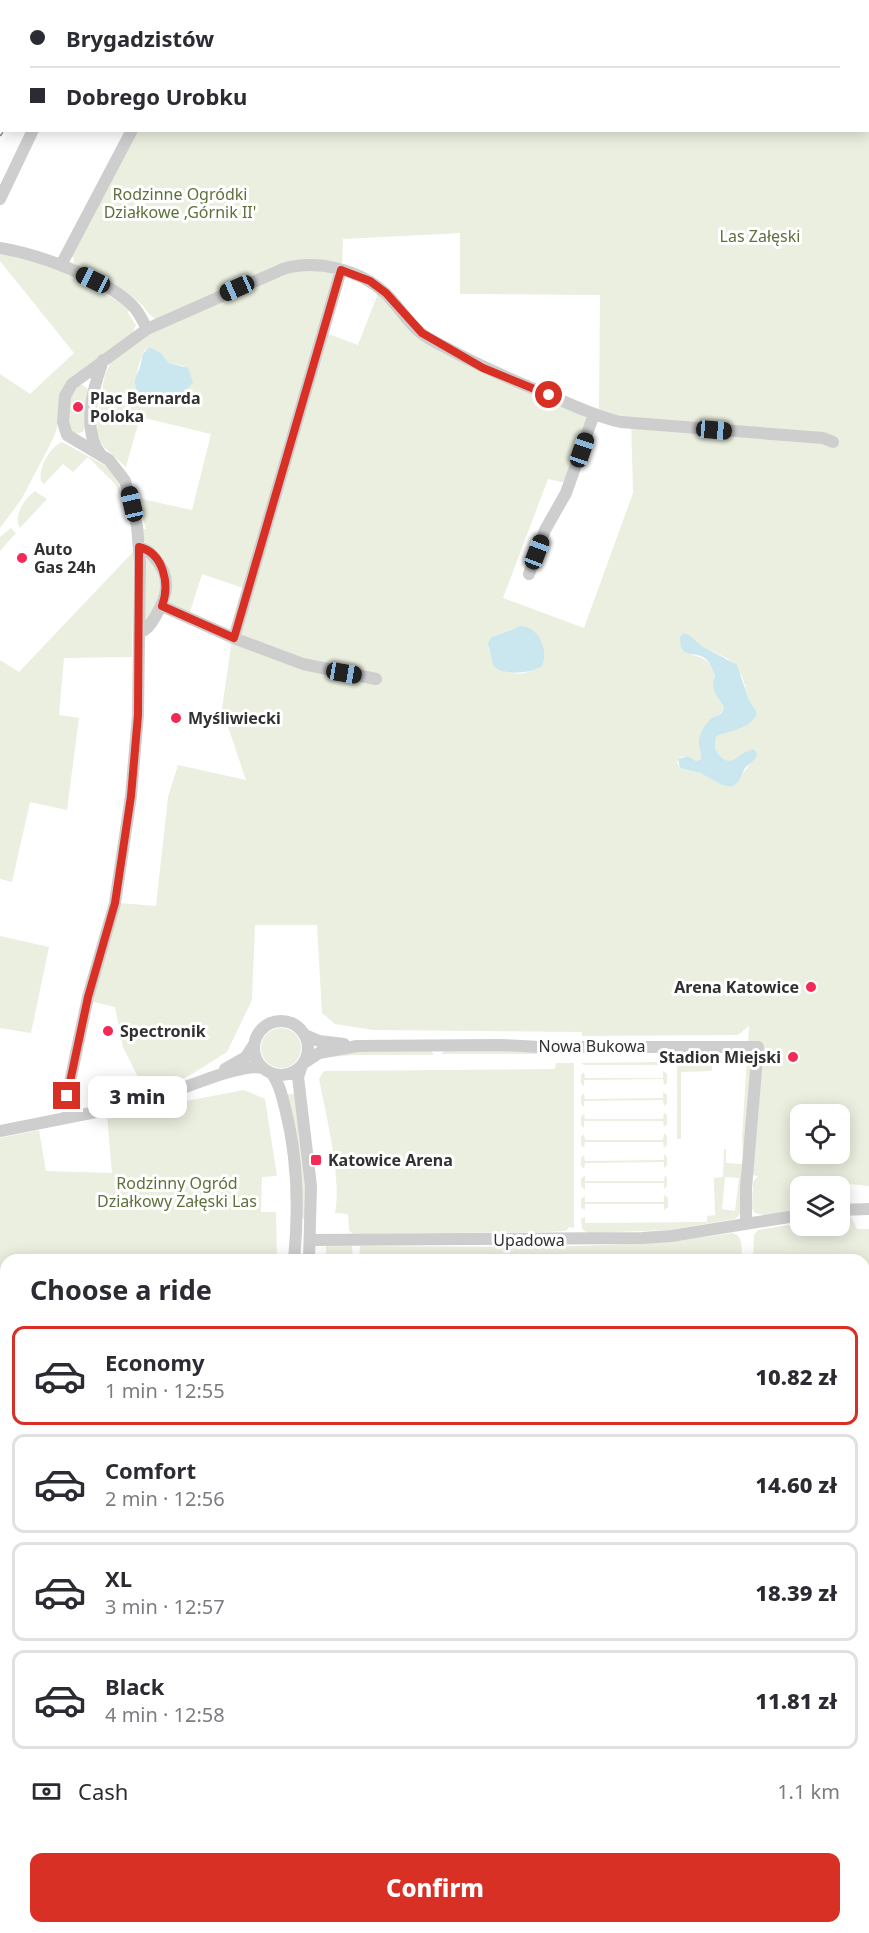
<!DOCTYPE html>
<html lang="en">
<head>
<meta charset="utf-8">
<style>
  body { margin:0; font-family:"Noto Sans",sans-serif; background:#f7f7f7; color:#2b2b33; height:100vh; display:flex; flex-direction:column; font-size:22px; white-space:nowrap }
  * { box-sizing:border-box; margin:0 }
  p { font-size:20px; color:#7c7c81 }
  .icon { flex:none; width:33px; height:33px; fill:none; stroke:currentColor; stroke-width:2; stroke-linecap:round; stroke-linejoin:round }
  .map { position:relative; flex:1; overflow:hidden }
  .details { position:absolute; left:0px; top:1254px; width:870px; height:680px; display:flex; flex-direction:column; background:#fff; border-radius:18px 18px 0 0; box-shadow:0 3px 15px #0003 }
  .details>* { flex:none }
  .banner { position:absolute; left:0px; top:0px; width:870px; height:132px; box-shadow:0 3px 15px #0003; display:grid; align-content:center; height:132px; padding:0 30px; background:#fff }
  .fabs { position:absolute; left:790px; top:1104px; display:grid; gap:12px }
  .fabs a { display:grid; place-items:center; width:60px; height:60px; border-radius:12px; background:#fff; box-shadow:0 3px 15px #0003; font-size:30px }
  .end { position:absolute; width:27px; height:27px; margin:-14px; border:8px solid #d93025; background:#fff; box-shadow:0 0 0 3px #fff }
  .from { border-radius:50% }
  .bubble { position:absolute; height:42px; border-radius:12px; background:#fff; box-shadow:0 3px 15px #0003; font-size:20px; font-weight:800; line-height:42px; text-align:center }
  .car { position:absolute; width:18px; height:36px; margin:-18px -9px; border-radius:8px; box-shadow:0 0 4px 2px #0007; background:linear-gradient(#222 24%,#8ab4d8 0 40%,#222 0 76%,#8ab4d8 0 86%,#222 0) }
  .banner b { display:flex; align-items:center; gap:21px; height:57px; font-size:22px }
  .banner b+b { border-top:2px solid #e1e1e2 }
  .banner i { width:15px; height:15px; background:#2b2b33 }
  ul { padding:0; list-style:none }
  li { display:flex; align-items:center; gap:18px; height:99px; margin:0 12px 9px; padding:0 18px; border:3px solid #e1e1e2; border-radius:12px }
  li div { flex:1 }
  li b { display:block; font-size:22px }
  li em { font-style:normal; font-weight:800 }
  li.current { border-color:#d93025 }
  li>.icon { width:54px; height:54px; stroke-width:1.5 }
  h2 { padding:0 30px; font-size:27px; line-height:72px }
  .pay { display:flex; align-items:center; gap:15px; height:66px; padding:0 30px; font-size:22px }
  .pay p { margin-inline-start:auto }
  .cta { display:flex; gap:12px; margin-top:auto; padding:12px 30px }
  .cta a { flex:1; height:69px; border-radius:12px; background:#d93025; color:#fff; font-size:24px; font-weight:800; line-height:69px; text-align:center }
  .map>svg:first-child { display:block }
  .green { fill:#eaefdf; fill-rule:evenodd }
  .water { fill:#cae7ef }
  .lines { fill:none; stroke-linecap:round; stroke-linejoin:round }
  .minor { stroke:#cecece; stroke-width:12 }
  .major { stroke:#a9a9a9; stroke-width:15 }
  .highway { stroke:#989898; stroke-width:18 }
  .rail-casing { stroke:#868686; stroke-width:4.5 }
  .rail { stroke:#fff; stroke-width:2; stroke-dasharray:7; stroke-linecap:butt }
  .route { stroke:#d93025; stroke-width:8 }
  .poi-dot { fill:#f32956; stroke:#fff; stroke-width:2 }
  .labels { text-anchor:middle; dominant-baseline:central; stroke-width:6; stroke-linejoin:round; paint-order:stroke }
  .park-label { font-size:16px; fill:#5c713a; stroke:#fff }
  .poi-label { font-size:16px; font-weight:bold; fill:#313131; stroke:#fff; text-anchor:start }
  .street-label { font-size:16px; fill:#313131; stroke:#fff }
</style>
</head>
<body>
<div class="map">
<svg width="869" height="1933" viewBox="0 0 869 1933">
  <rect width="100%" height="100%" fill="#fff"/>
  <path class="green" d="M207,0H373L376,1L206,2Z
    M497,0H869V1186L806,1180L805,1186H801V1206C789,1211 765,1219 754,1212L752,1208L753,1182L758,1176L744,1174L742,1137L749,1026L738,1035L582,1036V1032L373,1030L335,1024L322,1013L317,925H255L252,1000L227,1052L192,1074L148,1097L123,1047L115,1007L90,1001L119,903L156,906L168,797L178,765L246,780L222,709L232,640L326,333L358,345L379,291L420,335L590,418L566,483L548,479L503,598L584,628L633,493L631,418L599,411L600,295L460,294V233L343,239L342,266L313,260L156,319C149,317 146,308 140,303C122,286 96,276 74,265V258L70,255L137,131L868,130V2L496,1ZM514,628C538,634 540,634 544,658C539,663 534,669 528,672C519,676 496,672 492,663L493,658L488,649L492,637ZM683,633L691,637L702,646L728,659L742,676L749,700L757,712L752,721L716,737L715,749C730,773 736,754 753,749L757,752C754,758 737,784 732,786L722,785L700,773L680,768L677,762L681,757L688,756L696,761L701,759C702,751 697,744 701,736C706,721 722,717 724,707C718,697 711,688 715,676C709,654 699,660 682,650L680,637ZM801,1114H840V1154H801Z
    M0,252L57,268L92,285L127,307L129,309L128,313L136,325L133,332L72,377L61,392L57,428L53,439L21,500L0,528V374L30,394L74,353L0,261Z
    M312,268L335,274L246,589L202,574L189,615C184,612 172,608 169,603C163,590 172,574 165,561C156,546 143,548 139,529H146L137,498L192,510L211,434L140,417L126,467L103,446L97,433L98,412L105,374L112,360L147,335L278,275ZM145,350L161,353L169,363L184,366V392C174,395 164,402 153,401C128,400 137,363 145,350Z
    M83,385L89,390L86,425L83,432L74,434L68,428L69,398L78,386Z
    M62,442L106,466L119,484L123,499L115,484L88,457L73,472L63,464L44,484L41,481C38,468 50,447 62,442Z
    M35,491L47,499L20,528C13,516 24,499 35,491Z
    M11,528L16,533L0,551V537Z
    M134,551L132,657L64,658L59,715L79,718L67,810L30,802L12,882L0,879V660L19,672Z
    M144,556L156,565L163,593L145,625Z
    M0,936L49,947L31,1033L0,1028Z
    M261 1048a20 20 0 1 1 40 0a20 20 0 1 1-40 0Z
    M431,1051L434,1055H354L329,1057L353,1052Z
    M444,1051H534L537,1054H441Z
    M666,1062L663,1065H584L581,1063Z
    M556,1063H574V1228L569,1227L566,1231L543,1232L353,1234L349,1230L348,1214L335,1213C342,1178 326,1115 319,1079L324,1071L555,1069Z
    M712,1064V1070L710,1071L681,1072V1139H677V1065Z
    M663,1071L667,1074V1083L664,1085L663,1079L584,1080V1086L581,1083V1075L584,1072L585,1078H663Z
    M244,1090L265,1099L277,1176L262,1177L261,1212H276L277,1260H6V1354L0,1370V1138L39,1130L46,1171L112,1173L107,1116Z
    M663,1092L667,1095V1103L664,1106L663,1100L584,1101V1107L581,1104V1096L584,1093L585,1099L663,1098Z
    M296,1093L303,1146L307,1219H301L286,1095Z
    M584,1113L585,1119H663L664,1113L667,1115V1124L664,1127L663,1121H584V1128L581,1125V1117Z
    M664,1133L667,1136V1145L664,1148L663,1142H585L584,1148L581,1145V1137L584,1134L585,1140H663Z
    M724,1149H726V1163L742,1164L740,1214L735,1219L668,1230L588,1233L582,1229L581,1219L585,1217V1223L707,1222V1216L715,1215L714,1178L723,1177ZM725,1177L739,1178L735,1211L722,1209Z
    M664,1154L667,1157V1165L664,1168V1162L585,1163L584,1169L581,1166V1158L584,1155L585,1161L664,1160Z
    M585,1175V1181H664L665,1175L667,1177V1186L664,1189V1183H585V1190L581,1186V1179Z
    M664,1195L668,1198V1207L664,1210V1204H585V1210L581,1207V1199L585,1196V1202H664Z
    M851,1217L857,1229H869V1269L864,1291V1260H753L754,1235L758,1230L801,1223V1226H840V1218Z
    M733,1233C744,1237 742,1250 741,1260H359L360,1246C484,1246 610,1252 733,1233Z
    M326,1246H352L353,1260H326Z
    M2,1407L6,1416V1449H0V1411Z
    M864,1535H869V1673H864Z
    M6,1546V1607C0,1589 0,1564 6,1546Z
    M0,1622L6,1628V1928H209L213,1933H0Z
    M864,1679H869V1767H864Z
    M351,1928H622V1933H351Z
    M627,1928H782L783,1933H626Z"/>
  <path class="water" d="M151,348L161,353L169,363L188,368L193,382C183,401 134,413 135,380C136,375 139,371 140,367C143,358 140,352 151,348Z
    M520,626C539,627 549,649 542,666C531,674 498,677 492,663C493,652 483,646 492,637Z
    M683,633L689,635L702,646L737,665L749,700L757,712C753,729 729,730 716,737L715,749C730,773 736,753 753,749L757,752L756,758L745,768L739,781L732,787L722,785L700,773L680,768L678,759L688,756L696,761L701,759C702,753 698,747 699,740C700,734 705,723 711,719C717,714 722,717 724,707C717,695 710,691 715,676C713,671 710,662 706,659C694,649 680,662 680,637Z"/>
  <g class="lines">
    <path class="minor" d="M388,0L391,2
      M96,2L97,0
      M201,2L202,0
      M487,2L488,0
      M0,199L33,130
      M0,248C38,254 104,278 132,305C139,312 143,321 147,329
      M61,265L132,130
      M101,455C81,429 93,389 103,360
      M529,574L545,530L566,493L594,414
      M162,606L236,639L303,664L376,679
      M139,633C147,630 151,624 155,617C168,596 172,577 154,557C150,552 146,549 139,547
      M234,638L341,270
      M254 1048a27 27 0 1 1 54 0a27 27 0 1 1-54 0Z
      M305,1035L319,1041L344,1044
      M304,1063L319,1053L357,1046L501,1045L540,1047H758L746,1188V1223
      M301,1068L298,1077L311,1186L309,1260
      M225,1069L246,1057L253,1046
      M272,1074C280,1084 282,1097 285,1108C298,1158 299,1209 294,1260
      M71,1116L66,1108L67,1096L88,997L115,903L131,796L138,715L140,562L137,526L125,481L109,460L67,435L63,422L65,396L72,384L147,329L283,269C316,259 359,269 385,293C398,305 407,322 421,333C428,339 437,343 445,347C477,365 510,379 544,393C569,403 593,416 621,422L823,438L833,442
      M0,1131L141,1103C168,1096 239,1062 262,1068
      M840,1210L869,1209
      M310,1240L642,1238L671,1236L801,1215
      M864,1446H869
      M794,1928V1933"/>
    <path class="major" d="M0,1398L6,1372
      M0,1453H6
      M864,1458H869
      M0,1510H6
      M864,1514H869
      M0,1548L6,1538
      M0,1608L6,1618
      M240,1928V1933
      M254,1928L255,1933"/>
    <path class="highway" d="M0,1471H6
      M864,1474H869
      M0,1493H6
      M864,1498H869"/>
    <defs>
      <path id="rail" d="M63,2L64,0
        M0,134L2,130"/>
    </defs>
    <use href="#rail" class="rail-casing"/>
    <use href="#rail" class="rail"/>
  </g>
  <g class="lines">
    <path class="route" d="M67,1096L88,997L115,903L131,796L138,715L139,547C164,553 170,585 162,606L234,638L341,270L370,281L386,293L422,333L483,368L549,395"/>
  </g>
  <g class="poi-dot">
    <circle cx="78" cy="407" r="6"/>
    <circle cx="22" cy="558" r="6"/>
    <circle cx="176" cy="718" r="6"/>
    <circle cx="811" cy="987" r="6"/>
    <circle cx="108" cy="1031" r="6"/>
    <circle cx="793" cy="1057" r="6"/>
    <rect x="310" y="1154" width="12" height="12" rx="3"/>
  </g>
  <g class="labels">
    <g class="park-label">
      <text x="180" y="194">Rodzinne Ogródki<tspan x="180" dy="18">Działkowe ,Górnik II'</tspan></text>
      <text x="760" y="236">Las Załęski</text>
      <text x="177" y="1183">Rodzinny Ogród<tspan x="177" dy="18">Działkowy Załęski Las</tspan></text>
    </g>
    <g class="poi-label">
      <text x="90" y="398">Plac Bernarda<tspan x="90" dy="18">Poloka</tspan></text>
      <text x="34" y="549">Auto<tspan x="34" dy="18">Gas 24h</tspan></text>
      <text x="188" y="718">Myśliwiecki</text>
      <text x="799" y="987" text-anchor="end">Arena Katowice</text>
      <text x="120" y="1031">Spectronik</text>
      <text x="781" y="1057" text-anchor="end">Stadion Miejski</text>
      <text x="328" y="1160">Katowice Arena</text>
    </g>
    <g class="street-label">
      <text x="592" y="1046">Nowa Bukowa</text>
      <text x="529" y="1240">Upadowa</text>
    </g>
  </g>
</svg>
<div class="fabs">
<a><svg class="icon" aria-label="locate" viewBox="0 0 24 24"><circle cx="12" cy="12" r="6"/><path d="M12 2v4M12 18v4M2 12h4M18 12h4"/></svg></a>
<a><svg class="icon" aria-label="layers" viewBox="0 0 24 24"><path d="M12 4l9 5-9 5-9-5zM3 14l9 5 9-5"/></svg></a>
</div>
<i class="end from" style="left:549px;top:395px"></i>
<i class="end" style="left:67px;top:1096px"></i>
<div class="bubble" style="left:88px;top:1076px;width:99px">3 min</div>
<i class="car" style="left:93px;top:280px;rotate:296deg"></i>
<i class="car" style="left:237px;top:288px;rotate:246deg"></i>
<i class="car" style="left:714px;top:430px;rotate:95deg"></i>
<i class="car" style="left:582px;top:450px;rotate:19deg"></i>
<i class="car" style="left:132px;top:504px;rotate:347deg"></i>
<i class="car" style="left:537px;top:552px;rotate:21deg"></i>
<i class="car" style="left:344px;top:673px;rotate:100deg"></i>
<div class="banner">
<b><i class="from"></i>Brygadzistów</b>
<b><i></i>Dobrego Urobku</b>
</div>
<section class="details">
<h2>Choose a ride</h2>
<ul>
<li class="current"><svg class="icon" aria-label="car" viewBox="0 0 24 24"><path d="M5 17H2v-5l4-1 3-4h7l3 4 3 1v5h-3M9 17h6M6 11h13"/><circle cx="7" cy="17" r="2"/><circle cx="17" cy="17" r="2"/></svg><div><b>Economy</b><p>1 min · 12:55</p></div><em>10.82 zł</em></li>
<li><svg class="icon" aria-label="car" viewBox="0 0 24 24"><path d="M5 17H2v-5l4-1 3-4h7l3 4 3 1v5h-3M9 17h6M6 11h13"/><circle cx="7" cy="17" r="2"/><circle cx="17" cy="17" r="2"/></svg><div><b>Comfort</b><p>2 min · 12:56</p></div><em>14.60 zł</em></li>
<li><svg class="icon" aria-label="car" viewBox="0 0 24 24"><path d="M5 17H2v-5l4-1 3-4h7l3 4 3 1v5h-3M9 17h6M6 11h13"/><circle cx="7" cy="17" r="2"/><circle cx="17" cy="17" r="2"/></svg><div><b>XL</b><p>3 min · 12:57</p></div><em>18.39 zł</em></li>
<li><svg class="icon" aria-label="car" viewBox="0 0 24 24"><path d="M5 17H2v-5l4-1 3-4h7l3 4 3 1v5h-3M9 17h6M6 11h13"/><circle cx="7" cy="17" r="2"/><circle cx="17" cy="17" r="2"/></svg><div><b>Black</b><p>4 min · 12:58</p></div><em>11.81 zł</em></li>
</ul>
<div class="pay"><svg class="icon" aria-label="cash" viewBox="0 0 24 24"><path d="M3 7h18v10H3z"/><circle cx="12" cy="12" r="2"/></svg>Cash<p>1.1 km</p></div>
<div class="cta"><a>Confirm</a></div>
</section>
</div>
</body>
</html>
